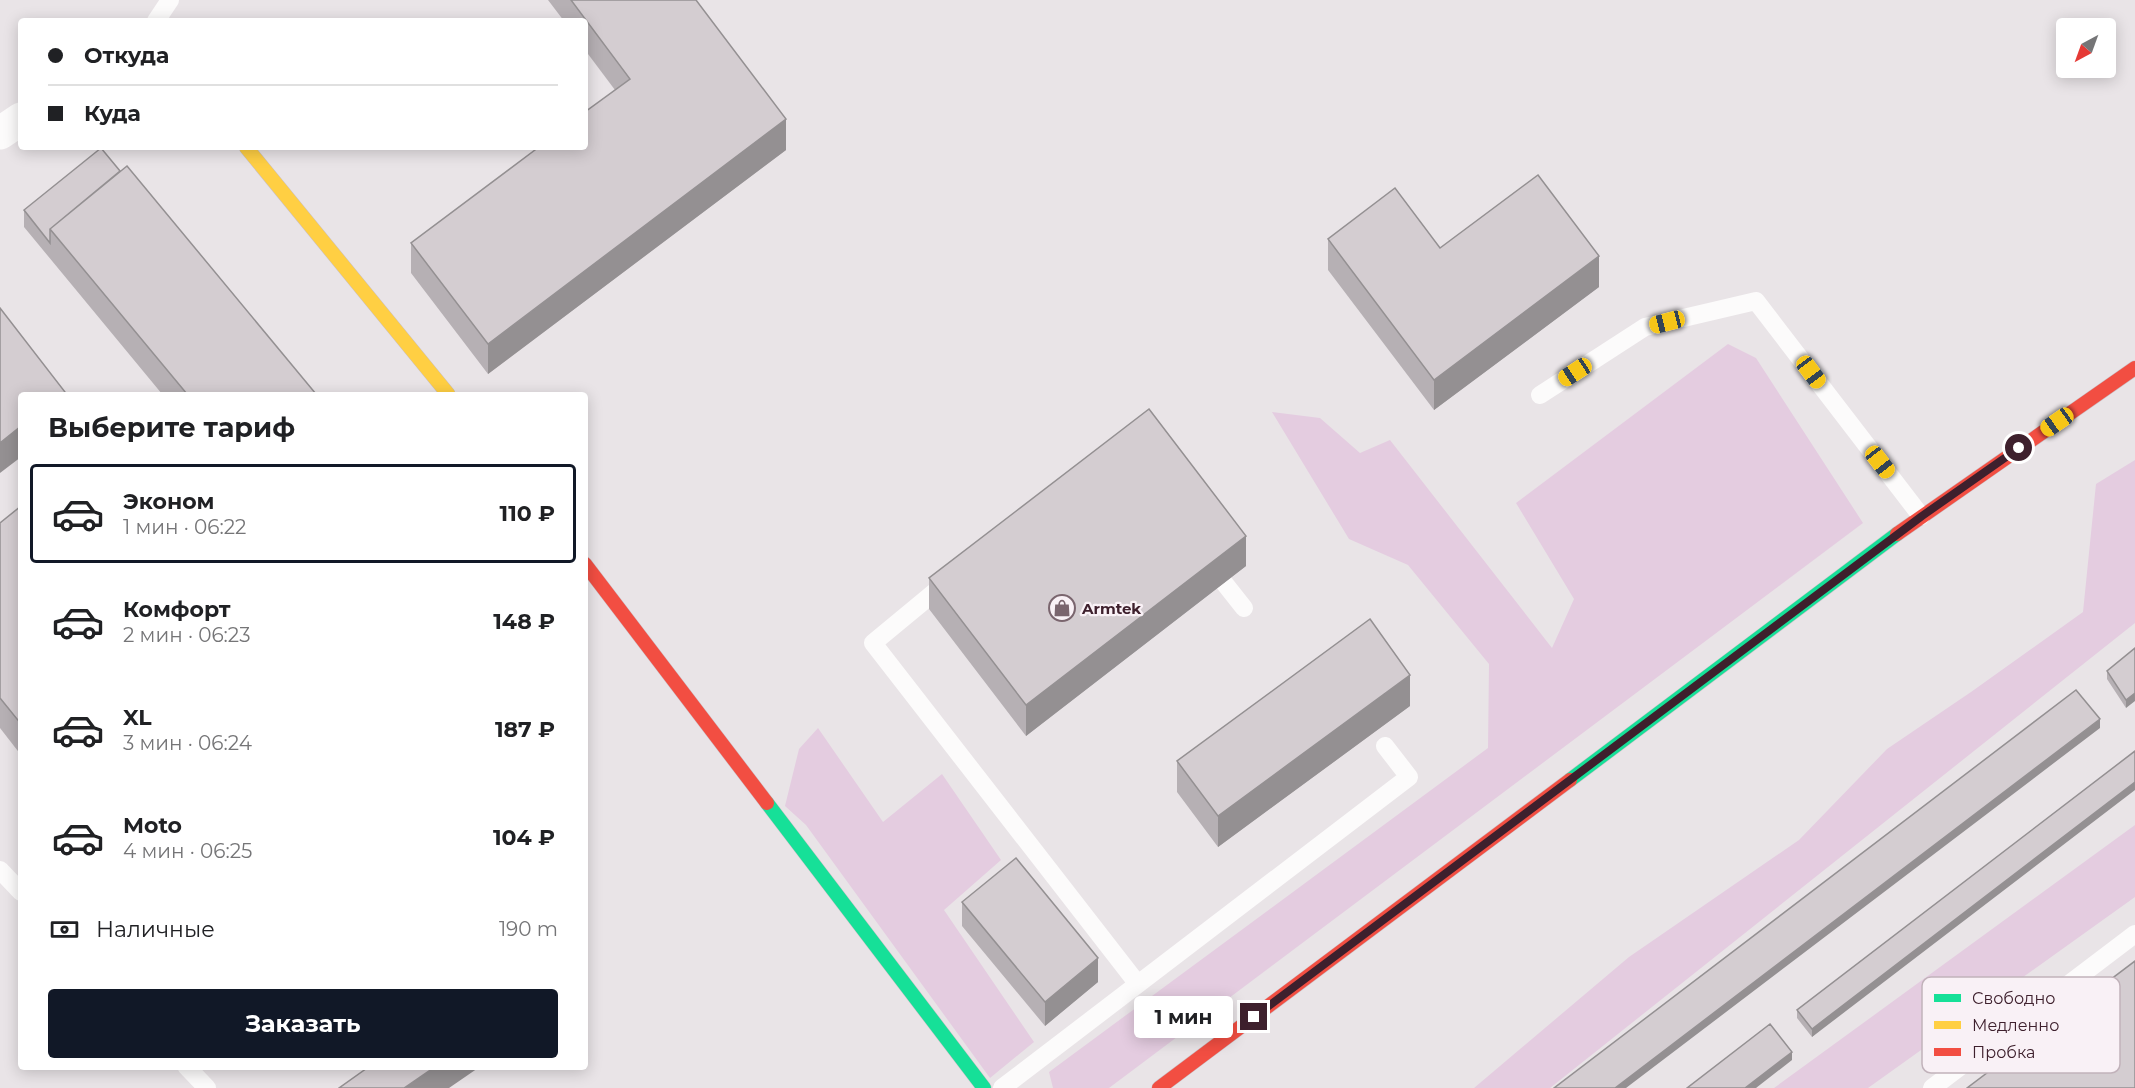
<!DOCTYPE html>
<html lang="ru">
<head>
<meta charset="utf-8">
<style>
  body { margin:0; font-family:Montserrat,sans-serif; background:#f2f2f2; color:#202124; height:100vh; display:flex; flex-direction:column; font-size:22px; white-space:nowrap }
  * { box-sizing:border-box; margin:0 }
  p { font-size:20px; color:#757577 }
  .icon { flex:none; width:33px; height:33px; fill:none; stroke:currentColor; stroke-width:2; stroke-linecap:round; stroke-linejoin:round }
  .map { position:relative; flex:1; overflow:hidden }
  .sheet { position:absolute; left:18px; top:392px; width:570px; height:678px; display:flex; flex-direction:column; background:#fff; border-radius:6px; box-shadow:0 3px 15px #0003 }
  .sheet>* { flex:none }
  .guide { position:absolute; left:18px; top:18px; width:570px; height:132px; border-radius:6px; box-shadow:0 3px 15px #0003; display:grid; align-content:center; height:132px; padding:0 30px; background:#fff }
  .needle { width:39px; rotate:221deg }
  .buttons { position:absolute; left:2056px; top:18px; display:grid; gap:12px }
  .buttons a { display:grid; place-items:center; width:60px; height:60px; border-radius:6px; background:#fff; box-shadow:0 3px 15px #0003; font-size:30px }
  .end { position:absolute; width:27px; height:27px; margin:-14px; border:8px solid #3e202d; background:#fff; box-shadow:0 0 0 3px #fff }
  .from { border-radius:50% }
  .bubble { position:absolute; height:42px; border-radius:6px; background:#fff; box-shadow:0 3px 15px #0003; font-size:20px; font-weight:700; line-height:42px; text-align:center }
  .car { position:absolute; width:18px; height:36px; margin:-18px -9px; border-radius:8px; box-shadow:0 0 4px 2px #0007; background:linear-gradient(#f5c518 24%,#345 0 40%,#f5c518 0 76%,#345 0 86%,#f5c518 0) }
  .guide b { display:flex; align-items:center; gap:21px; height:57px; font-size:22px }
  .guide b+b { border-top:2px solid #e0e0e0 }
  .guide i { width:15px; height:15px; background:#202124 }
  ul { padding:0; list-style:none }
  li { display:flex; align-items:center; gap:18px; height:99px; margin:0 12px 9px; padding:0 18px; border:3px solid transparent; border-radius:6px }
  li div { flex:1 }
  li b { display:block; font-size:22px }
  li em { font-style:normal; font-weight:700 }
  li.selected { border-color:#111827 }
  li>.icon { width:54px; height:54px; stroke-width:1.5 }
  h2 { padding:0 30px; font-size:27px; line-height:72px }
  .pay { display:flex; align-items:center; gap:15px; height:66px; padding:0 30px; font-size:22px }
  .pay p { margin-inline-start:auto }
  .cta { display:flex; gap:12px; margin-top:auto; padding:12px 30px }
  .cta a { flex:1; height:69px; border-radius:6px; background:#111827; color:#fff; font-size:24px; font-weight:700; line-height:69px; text-align:center }
  .map>svg:first-child { display:block }
  .green { fill:#e4cce0 }
  .lines { fill:none; stroke-linecap:round; stroke-linejoin:round }
  .fast-casing { stroke:#c9bfc5; stroke-width:15 }
  .slow-casing { stroke:#c9bfc5; stroke-width:15 }
  .jam-casing { stroke:#c9bfc5; stroke-width:15 }
  .lane { stroke:#fcfbfb; stroke-width:18 }
  .street { stroke:#fcfbfb; stroke-width:33 }
  .fast { stroke:#16e098; stroke-width:14 }
  .slow { stroke:#ffcf43; stroke-width:14 }
  .jam { stroke:#f24e42; stroke-width:14 }
  .wall { fill:#b6b0b4 }
  .shaded-wall { fill:#949092 }
  .building { fill:#d4cdd1; stroke:#949092; stroke-width:1.5 }
  .route { stroke:#3e202d; stroke-width:8 }
  .labels { text-anchor:middle; dominant-baseline:central; stroke-width:4.5; stroke-linejoin:round; paint-order:stroke }
  .poi-label { font-size:15px; font-weight:bold; fill:#3e202d; stroke:#f9f1f6; text-anchor:start }
  .key { fill:#f9f1f6; stroke:#c1b2ba; stroke-width:1.5 }
  .key-label { font-size:16px; fill:#3e202d }
</style>
</head>
<body>
<div class="map">
<svg width="2135" height="1088" viewBox="0 0 2135 1088">
  <rect width="100%" height="100%" fill="#e9e4e7"/>
  <path class="green" d="M1728,344L1756,358L1863,523L1109,1088H1053L1049,1072L1488,748L1489,664L1408,565L1349,539L1272,412L1320,418L1360,453L1390,440L1552,648L1574,599L1516,503Z
    M2135,460V623L1550,1088H1474L1629,957L1799,840L1887,749L1971,692L2083,612L2096,484Z
    M818,728L883,822L942,774L1001,860L944,910L1034,1042L990,1078L806,825L785,806L799,749Z
    M2135,825V897L1868,1088H1774Z"/>
  <g class="lines">
    <defs>
      <path id="fast" d="M1570,780L1897,534
        M767,803L984,1088"/>
      <path id="slow" d="M246,147L448,394"/>
      <path id="jam" d="M1897,534L2135,368
        M585,564L767,803
        M1159,1088L1570,780"/>
    </defs>
    <use href="#fast" class="fast-casing"/>
    <use href="#slow" class="slow-casing"/>
    <use href="#jam" class="jam-casing"/>
    <path class="lane" d="M156,21L170,0
      M1540,395L1645,327L1756,301L1921,516
      M1210,565L1244,608
      M948,581L873,643L1137,983
      M0,870L21,892
      M186,1066L207,1088
      M1002,1088L1409,777L1385,746
      M1932,1088L2135,934"/>
    <path class="street" d="M0,133L21,119"/>
    <use href="#fast" class="fast"/>
    <use href="#slow" class="slow"/>
    <use href="#jam" class="jam"/>
  </g>
  <path class="wall" d="M548,0H696L786,150L488,374L411,273V243L615,90L585,50V21H564Z
    M120,171L316,394H162L24,227V210Z
    M1328,239L1440,248L1599,287L1434,410L1328,270Z
    M21,506V755L0,728V523Z
    M1246,566L1026,736L929,609V578Z
    M2135,648L2126,708L2107,679V671Z
    M1410,706L1218,847L1177,792V761Z
    M2135,751L1812,1037L1797,1018V1010Z
    M962,902L1098,982L1045,1026L962,926Z"/>
  <path class="shaded-wall" d="M786,119V150L488,374V344Z
    M1599,256V287L1434,410V380Z
    M21,426V457L0,473V443Z
    M1246,536V566L1026,736V705Z
    M1410,675V706L1218,847V816Z
    M2135,693V701L2126,708V700Z
    M2100,719V728L1626,1088H1615Z
    M2135,782V790L1812,1037V1029Z
    M1098,958V982L1045,1026V1002Z
    M1792,1052V1060L1756,1088H1745Z
    M436,1066H481L449,1088H404Z"/>
  <path class="building" d="M571,0H696L786,119L488,344L411,243L539,147H585V112L630,79Z
    M101,148L120,171L50,229V243L24,210Z
    M127,166L316,394H187L50,229Z
    M1538,175L1599,256L1434,380L1328,239L1395,188L1440,248Z
    M0,308L65,392L62,394H21V426L0,443Z
    M1149,409L1246,536L1026,705L929,578Z
    M21,506V724L0,698V523Z
    M1370,619L1410,675L1218,816L1177,761Z
    M2135,648V693L2126,700L2107,671Z
    M2076,690L2100,719L1615,1088H1554Z
    M2135,751V782L1812,1029L1797,1010Z
    M1016,858L1098,958L1045,1002L962,902Z
    M2135,961V1088H1967Z
    M1770,1024L1792,1052L1745,1088H1687Z
    M370,1066H436L404,1088H339Z"/>
  <g class="lines">
    <path class="route" d="M1254,1017L1922,516L2019,448"/>
  </g>
  <defs>
    <symbol id="shop-ring" viewBox="-11 -11 22 22"><circle r="9.5" fill="#f9f1f6" stroke="#7a656e" stroke-width="1.5"/><path d="M-5-2.5h2.3a2.7 3.5 0 0 1 5.4 0H5L5.5 6h-11ZM-1.5-2.5h3a1.5 2.3 0 0 0-3 0Z" fill="#7a656e"/></symbol>
  </defs>
  <g fill-rule="evenodd">
    <use href="#shop-ring" x="1047" y="593" width="30" height="30"/>
  </g>
  <g class="labels">
    <g class="poi-label">
      <text x="1082" y="608">Armtek</text>
    </g>
  </g>
  <rect x="1922" y="977" width="198" height="96" rx="9" class="key"/>
  <rect x="1934" y="994" width="27" height="8" fill="#16e098"/>
  <rect x="1934" y="1021" width="27" height="8" fill="#ffcf43"/>
  <rect x="1934" y="1048" width="27" height="8" fill="#f24e42"/>
  <g class="key-label">
    <text x="1972" y="1004">Свободно</text>
    <text x="1972" y="1031">Медленно</text>
    <text x="1972" y="1058">Пробка</text>
  </g>
</svg>
<div class="buttons">
<a><svg class="needle" viewBox="-14 -14 28 28"><path d="M0-13l5 13h-10z" fill="#e53935"/><path d="M0 13l5-13h-10z" fill="#757577"/></svg></a>
</div>
<i class="end from" style="left:2019px;top:448px"></i>
<i class="end" style="left:1254px;top:1017px"></i>
<div class="bubble" style="left:1134px;top:996px;width:99px">1 мин</div>
<i class="car" style="left:1667px;top:322px;rotate:256deg"></i>
<i class="car" style="left:1575px;top:372px;rotate:237deg"></i>
<i class="car" style="left:1811px;top:372px;rotate:143deg"></i>
<i class="car" style="left:2057px;top:422px;rotate:235deg"></i>
<i class="car" style="left:1880px;top:462px;rotate:142deg"></i>
<div class="guide">
<b><i class="from"></i>Откуда</b>
<b><i></i>Куда</b>
</div>
<section class="sheet">
<h2>Выберите тариф</h2>
<ul>
<li class="selected"><svg class="icon" aria-label="car" viewBox="0 0 24 24"><path d="M5 17H2v-5l4-1 3-4h7l3 4 3 1v5h-3M9 17h6M6 11h13"/><circle cx="7" cy="17" r="2"/><circle cx="17" cy="17" r="2"/></svg><div><b>Эконом</b><p>1 мин · 06:22</p></div><em>110 ₽</em></li>
<li><svg class="icon" aria-label="car" viewBox="0 0 24 24"><path d="M5 17H2v-5l4-1 3-4h7l3 4 3 1v5h-3M9 17h6M6 11h13"/><circle cx="7" cy="17" r="2"/><circle cx="17" cy="17" r="2"/></svg><div><b>Комфорт</b><p>2 мин · 06:23</p></div><em>148 ₽</em></li>
<li><svg class="icon" aria-label="car" viewBox="0 0 24 24"><path d="M5 17H2v-5l4-1 3-4h7l3 4 3 1v5h-3M9 17h6M6 11h13"/><circle cx="7" cy="17" r="2"/><circle cx="17" cy="17" r="2"/></svg><div><b>XL</b><p>3 мин · 06:24</p></div><em>187 ₽</em></li>
<li><svg class="icon" aria-label="car" viewBox="0 0 24 24"><path d="M5 17H2v-5l4-1 3-4h7l3 4 3 1v5h-3M9 17h6M6 11h13"/><circle cx="7" cy="17" r="2"/><circle cx="17" cy="17" r="2"/></svg><div><b>Moto</b><p>4 мин · 06:25</p></div><em>104 ₽</em></li>
</ul>
<div class="pay"><svg class="icon" aria-label="cash" viewBox="0 0 24 24"><path d="M3 7h18v10H3z"/><circle cx="12" cy="12" r="2"/></svg>Наличные<p>190 m</p></div>
<div class="cta"><a>Заказать</a></div>
</section>
</div>
</body>
</html>
